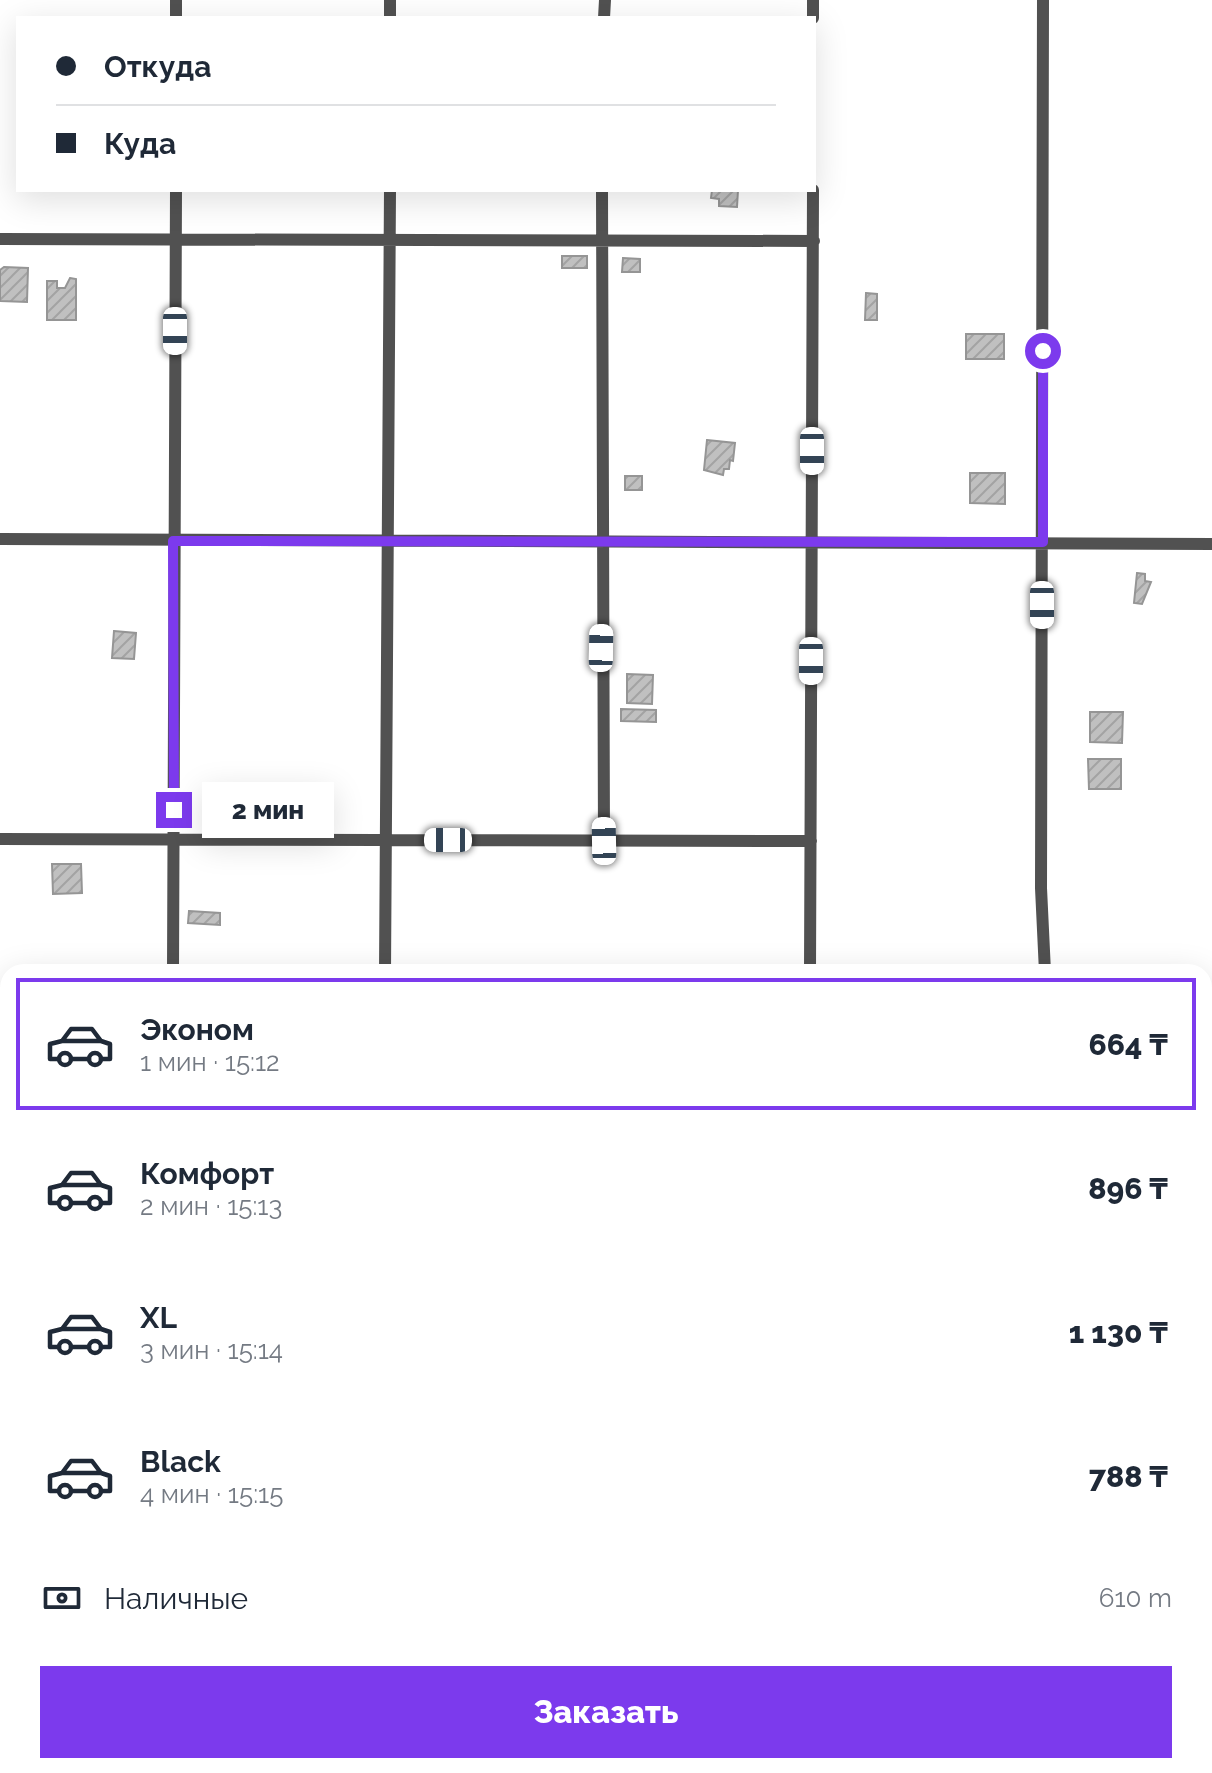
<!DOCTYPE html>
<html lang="ru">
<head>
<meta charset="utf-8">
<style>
  body { margin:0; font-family:Raleway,sans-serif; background:#f6f6f7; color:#1f2937; height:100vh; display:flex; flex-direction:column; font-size:30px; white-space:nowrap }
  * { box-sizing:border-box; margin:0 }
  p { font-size:26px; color:#747a83 }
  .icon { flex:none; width:44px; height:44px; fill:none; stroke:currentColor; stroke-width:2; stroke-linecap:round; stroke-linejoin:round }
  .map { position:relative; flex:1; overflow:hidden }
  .sheet { position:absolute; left:0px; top:964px; width:1212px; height:810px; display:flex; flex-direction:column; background:#fff; border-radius:24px 24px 0 0; box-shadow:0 8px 32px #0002 }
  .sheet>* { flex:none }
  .guide { position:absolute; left:16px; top:16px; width:800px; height:176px; border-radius:0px; box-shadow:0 8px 32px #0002; display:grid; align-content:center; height:176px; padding:0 40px; background:#fff }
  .end { position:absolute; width:36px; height:36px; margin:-18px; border:10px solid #7c3aed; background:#fff; box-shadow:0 0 0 4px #fff }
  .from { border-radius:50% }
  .bubble { position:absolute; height:56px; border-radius:0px; background:#fff; box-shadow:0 8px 32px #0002; font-size:26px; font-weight:800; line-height:56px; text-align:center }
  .car { position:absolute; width:24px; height:48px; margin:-24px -12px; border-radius:10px; box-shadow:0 0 6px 2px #0007; background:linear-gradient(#fff 24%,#345 0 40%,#fff 0 76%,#345 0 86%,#fff 0) }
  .guide b { display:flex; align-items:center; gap:28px; height:76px; font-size:30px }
  .guide b+b { border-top:2px solid #e0e1e3 }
  .guide i { width:20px; height:20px; background:#1f2937 }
  ul { padding:14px 0 0; list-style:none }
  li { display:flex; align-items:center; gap:24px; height:132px; margin:0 16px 12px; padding:0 24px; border:4px solid transparent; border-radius:0px }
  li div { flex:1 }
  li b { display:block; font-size:30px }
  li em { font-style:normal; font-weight:800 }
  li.current { border-color:#7c3aed }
  li>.icon { width:72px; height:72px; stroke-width:1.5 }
  .pay { display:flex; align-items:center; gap:20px; height:88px; padding:0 40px; font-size:30px }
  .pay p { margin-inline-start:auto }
  .primary-button { display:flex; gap:16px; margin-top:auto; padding:16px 40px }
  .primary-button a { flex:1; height:92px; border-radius:0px; background:#7c3aed; color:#fff; font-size:32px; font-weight:800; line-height:92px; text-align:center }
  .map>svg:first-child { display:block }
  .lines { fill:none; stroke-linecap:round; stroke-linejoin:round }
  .canal { stroke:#9f9f9f; stroke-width:16 }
  .building { fill:url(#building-hatch); stroke:#959595; stroke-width:2 }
  .minor { stroke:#515151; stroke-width:12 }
  .route { stroke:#7c3aed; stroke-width:10 }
</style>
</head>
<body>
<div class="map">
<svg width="1212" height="1773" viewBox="0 0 1212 1773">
  <defs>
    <pattern id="building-hatch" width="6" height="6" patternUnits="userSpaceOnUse" patternTransform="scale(2)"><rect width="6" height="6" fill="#c0c0c0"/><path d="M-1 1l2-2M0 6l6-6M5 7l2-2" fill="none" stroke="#a3a3a3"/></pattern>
  </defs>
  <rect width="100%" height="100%" fill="#fff"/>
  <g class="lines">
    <path class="canal" d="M1204,1586L1212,1562
      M1110,1773L1116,1766"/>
  </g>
  <path class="building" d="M712,190H738L737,207L719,206V199L711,198Z
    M562,256H587V268H562Z
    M623,258L640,259V272H622Z
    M4,267L28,268L27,302L0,301V270Z
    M70,278L76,279V320H47V281H57V288H65Z
    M866,293L877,294V320H865Z
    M966,334H1004V359H966Z
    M707,440L735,443L733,461L730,460L729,469H724L723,475L704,470Z
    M970,473H1005V504L970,503Z
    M625,476H642V490H625Z
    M1137,573L1145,574V581L1151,582L1142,604L1134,603Z
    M114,631L136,633L134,659L112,658Z
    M627,674L653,675L652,704L627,703Z
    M621,709L656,710V722L621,721Z
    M1090,712H1123L1122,743L1090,742Z
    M1088,759H1121V789H1089Z
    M52,864H81L82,893L53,894Z
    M189,911L220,913V925L188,923Z"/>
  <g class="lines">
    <path class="minor" d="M176,0V18
      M1043,0L1041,888L1045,972
      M390,18V0
      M604,18L605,0
      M813,18V0
      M602,190L604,841
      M0,239L814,241
      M0,539L1212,544
      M0,839L811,841
      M173,972L176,190
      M385,972L390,190
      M810,972L813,190
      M0,1142H8
      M1204,1173L1212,1180
      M1204,1365L1212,1341
      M0,1583L8,1620
      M35,1766L36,1773
      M153,1766L161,1773
      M875,1766L883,1773
      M347,1773L353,1766
      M638,1773L644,1766
      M999,1773L1005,1766"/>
  </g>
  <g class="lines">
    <path class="route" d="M174,810L173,541L1043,542V351"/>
  </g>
</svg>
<i class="end from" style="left:1043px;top:351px"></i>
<i class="end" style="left:174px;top:810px"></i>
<div class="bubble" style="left:202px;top:782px;width:132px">2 мин</div>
<i class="car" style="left:175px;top:331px;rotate:180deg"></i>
<i class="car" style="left:812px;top:451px;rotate:180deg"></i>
<i class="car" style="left:1042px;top:605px;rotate:180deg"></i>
<i class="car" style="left:601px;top:648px;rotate:1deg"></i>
<i class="car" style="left:811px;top:661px;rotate:180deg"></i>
<i class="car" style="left:448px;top:840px;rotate:270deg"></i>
<i class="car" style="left:604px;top:841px;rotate:359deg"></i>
<div class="guide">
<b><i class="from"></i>Откуда</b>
<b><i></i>Куда</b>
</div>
<section class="sheet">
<ul>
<li class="current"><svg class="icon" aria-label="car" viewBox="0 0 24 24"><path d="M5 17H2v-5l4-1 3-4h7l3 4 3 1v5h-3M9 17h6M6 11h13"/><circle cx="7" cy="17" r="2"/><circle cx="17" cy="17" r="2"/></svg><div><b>Эконом</b><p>1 мин · 15:12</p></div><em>664 ₸</em></li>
<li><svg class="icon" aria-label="car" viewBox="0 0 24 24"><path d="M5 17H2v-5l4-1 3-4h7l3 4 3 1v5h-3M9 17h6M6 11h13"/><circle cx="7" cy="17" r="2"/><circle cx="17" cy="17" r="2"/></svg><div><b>Комфорт</b><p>2 мин · 15:13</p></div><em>896 ₸</em></li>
<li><svg class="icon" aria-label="car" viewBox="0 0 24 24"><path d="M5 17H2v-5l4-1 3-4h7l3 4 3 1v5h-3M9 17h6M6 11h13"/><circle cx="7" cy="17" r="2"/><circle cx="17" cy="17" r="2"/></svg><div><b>XL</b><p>3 мин · 15:14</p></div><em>1 130 ₸</em></li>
<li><svg class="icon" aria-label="car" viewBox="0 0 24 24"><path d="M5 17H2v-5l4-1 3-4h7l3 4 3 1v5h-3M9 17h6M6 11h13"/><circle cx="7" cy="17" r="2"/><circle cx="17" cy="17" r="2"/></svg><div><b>Black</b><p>4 мин · 15:15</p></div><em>788 ₸</em></li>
</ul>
<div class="pay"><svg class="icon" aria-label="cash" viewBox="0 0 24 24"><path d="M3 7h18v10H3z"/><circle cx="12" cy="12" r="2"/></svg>Наличные<p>610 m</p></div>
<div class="primary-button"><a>Заказать</a></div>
</section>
</div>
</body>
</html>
